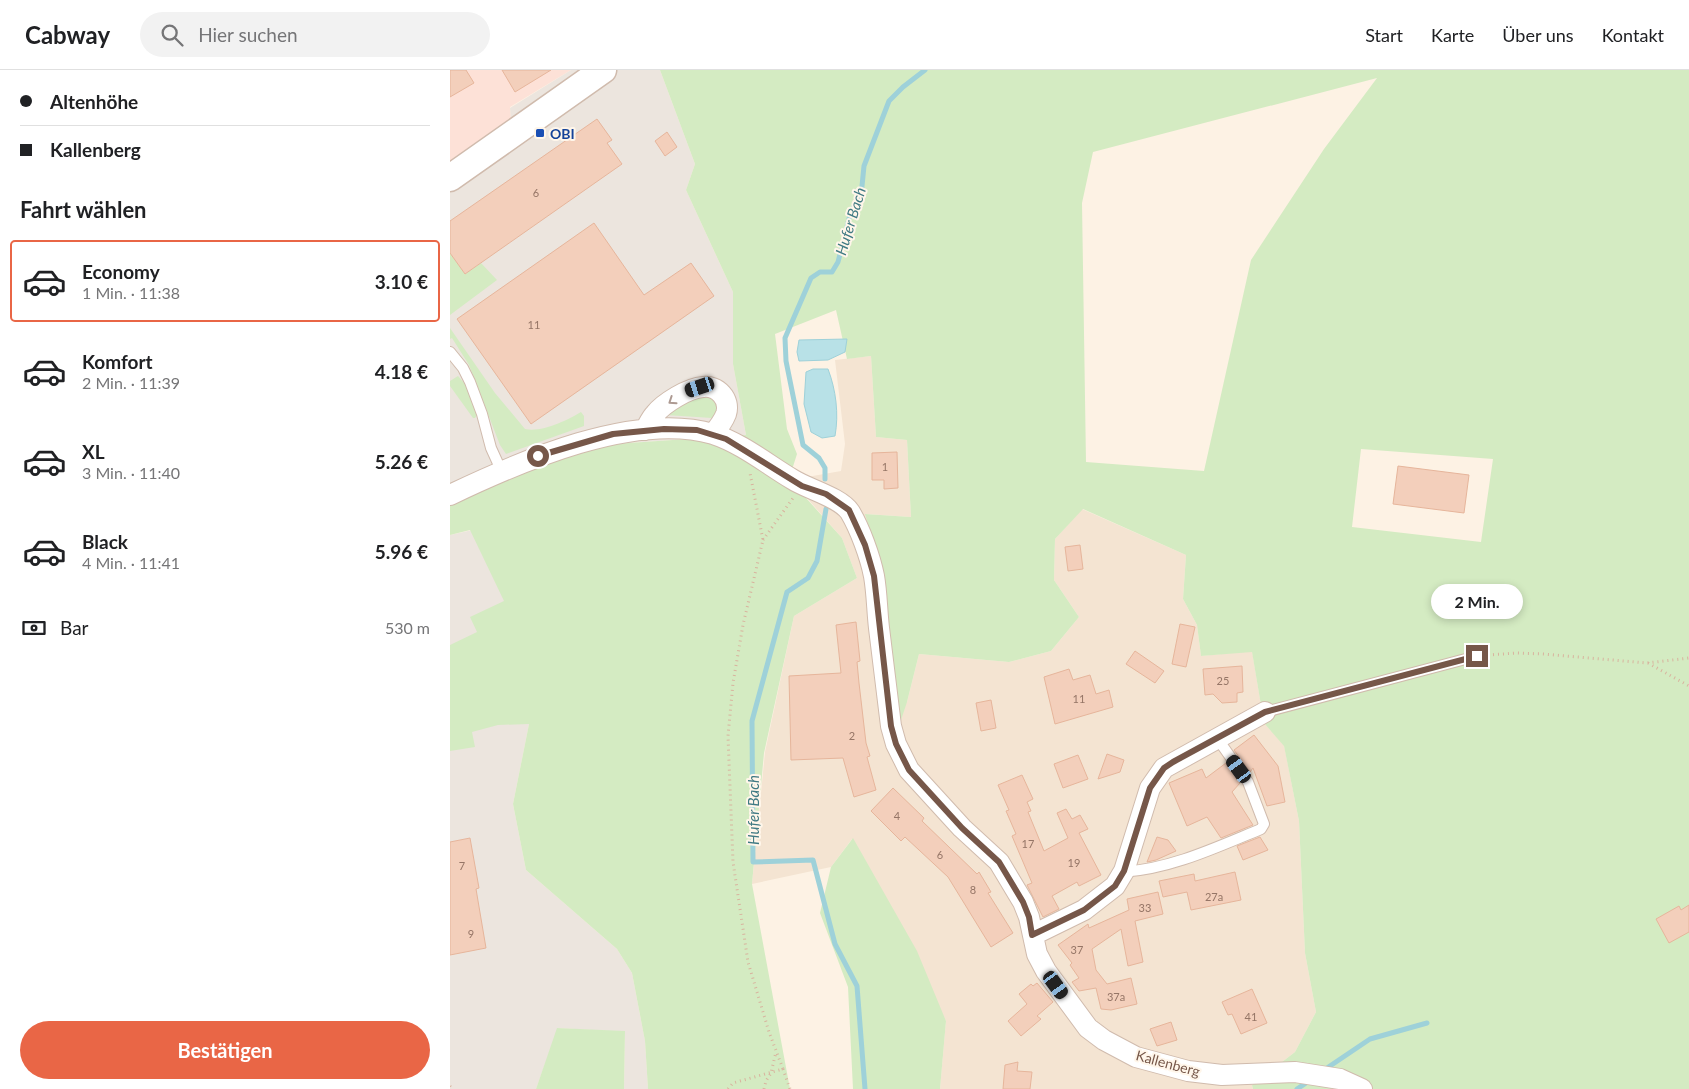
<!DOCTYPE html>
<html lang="de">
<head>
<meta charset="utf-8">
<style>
  body { margin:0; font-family:Lato,sans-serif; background:#f2f2f2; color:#202124; height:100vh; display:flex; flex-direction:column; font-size:19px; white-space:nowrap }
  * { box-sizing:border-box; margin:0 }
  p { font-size:16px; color:#757577 }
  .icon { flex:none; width:28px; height:28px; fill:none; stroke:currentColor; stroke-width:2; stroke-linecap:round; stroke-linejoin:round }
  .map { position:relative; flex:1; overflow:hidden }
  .panel { display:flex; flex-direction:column; background:#fff; width:450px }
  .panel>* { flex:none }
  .banner { display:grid; align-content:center; height:110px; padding:0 20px; background:#fff }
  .end { position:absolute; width:22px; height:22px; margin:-11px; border:6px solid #765749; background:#fff; box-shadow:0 0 0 2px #fff }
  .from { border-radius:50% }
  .bubble { position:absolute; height:35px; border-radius:18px; background:#fff; box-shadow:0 2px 8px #0003; font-size:16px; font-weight:700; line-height:35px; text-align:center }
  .car { position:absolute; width:15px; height:30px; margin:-15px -8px; border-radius:6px; box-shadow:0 0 4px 1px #0007; background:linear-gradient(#222 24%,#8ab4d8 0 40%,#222 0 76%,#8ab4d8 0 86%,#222 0) }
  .banner b { display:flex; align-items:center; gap:18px; height:48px; font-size:19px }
  .banner b+b { border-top:1px solid #e0e0e0 }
  .banner i { width:12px; height:12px; background:#202124 }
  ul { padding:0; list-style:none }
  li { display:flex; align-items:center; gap:15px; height:82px; margin:0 10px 8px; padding:0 10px; border:2px solid transparent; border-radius:5px }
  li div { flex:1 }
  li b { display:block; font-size:19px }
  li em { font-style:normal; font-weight:700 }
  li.selected { border-color:#e96646 }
  li>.icon { width:45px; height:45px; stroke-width:1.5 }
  h2 { padding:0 20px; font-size:22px; line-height:60px }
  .pay { display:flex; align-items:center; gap:12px; height:55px; padding:0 20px; font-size:19px }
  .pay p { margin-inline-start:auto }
  .button { display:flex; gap:10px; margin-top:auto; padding:10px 20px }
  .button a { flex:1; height:58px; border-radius:30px; background:#e96646; color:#fff; font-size:20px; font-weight:700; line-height:58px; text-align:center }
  header { display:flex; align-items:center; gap:30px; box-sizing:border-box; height:70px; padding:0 25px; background:#fff; border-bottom:1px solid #e0e0e0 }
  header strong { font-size:24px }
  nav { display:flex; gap:28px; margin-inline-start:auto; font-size:18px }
  .search { width:350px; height:45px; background:#f2f2f2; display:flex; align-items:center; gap:12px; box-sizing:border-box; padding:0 18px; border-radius:28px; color:#757577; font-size:19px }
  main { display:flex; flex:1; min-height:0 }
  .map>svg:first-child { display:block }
  .residential { fill:#f4e4d2 }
  .commercial { fill:#fde1d7 }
  .industrial { fill:#ece5de }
  .green { fill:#d4ebc2; fill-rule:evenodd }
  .water { fill:#b8e1e7; stroke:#9ed1d9 }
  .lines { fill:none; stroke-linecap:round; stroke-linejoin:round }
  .stream { stroke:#9ed1d9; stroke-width:5 }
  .building { fill:#f3cfbb; stroke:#e6b59b }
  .service-casing { stroke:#d0bbad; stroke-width:12 }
  .minor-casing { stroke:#d0bbad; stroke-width:22 }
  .tertiary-casing { stroke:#d0bbad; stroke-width:29 }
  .path { stroke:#d8b39e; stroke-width:3; stroke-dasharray:1 4; stroke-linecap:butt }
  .service { stroke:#fff; stroke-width:10 }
  .minor { stroke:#fff; stroke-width:20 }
  .tertiary { stroke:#fff; stroke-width:26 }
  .oneway { stroke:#ad9a92 }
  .route { stroke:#765749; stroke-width:6 }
  .transit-dot { fill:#1a4fb4; stroke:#fff6ea; stroke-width:2 }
  .labels { text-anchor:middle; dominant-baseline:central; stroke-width:4; stroke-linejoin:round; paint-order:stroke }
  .number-label { font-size:11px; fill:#957566 }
  .transit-label { font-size:14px; font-weight:bold; fill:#164399; stroke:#fff6ea; text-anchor:start }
  .street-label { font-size:14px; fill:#765749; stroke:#fff6ea }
  .water-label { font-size:15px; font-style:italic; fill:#3f7983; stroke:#fff6ea }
</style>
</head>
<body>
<header>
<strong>Cabway</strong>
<div class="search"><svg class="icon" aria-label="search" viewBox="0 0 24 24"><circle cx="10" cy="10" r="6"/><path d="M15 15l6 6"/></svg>Hier suchen</div>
<nav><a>Start</a><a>Karte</a><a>Über uns</a><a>Kontakt</a></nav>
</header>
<main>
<section class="panel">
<div class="banner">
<b><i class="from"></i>Altenhöhe</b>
<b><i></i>Kallenberg</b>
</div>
<h2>Fahrt wählen</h2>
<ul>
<li class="selected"><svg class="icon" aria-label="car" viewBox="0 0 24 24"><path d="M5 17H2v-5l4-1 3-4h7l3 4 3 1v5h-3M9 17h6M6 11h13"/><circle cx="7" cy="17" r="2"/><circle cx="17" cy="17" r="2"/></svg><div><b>Economy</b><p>1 Min. · 11:38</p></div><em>3.10 €</em></li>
<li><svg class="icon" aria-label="car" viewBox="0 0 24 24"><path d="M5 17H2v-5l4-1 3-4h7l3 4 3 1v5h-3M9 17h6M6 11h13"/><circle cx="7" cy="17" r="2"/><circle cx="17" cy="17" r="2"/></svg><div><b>Komfort</b><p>2 Min. · 11:39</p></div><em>4.18 €</em></li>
<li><svg class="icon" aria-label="car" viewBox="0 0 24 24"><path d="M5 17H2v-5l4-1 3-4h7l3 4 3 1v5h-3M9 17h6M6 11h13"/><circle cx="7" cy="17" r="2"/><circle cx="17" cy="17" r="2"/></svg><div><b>XL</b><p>3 Min. · 11:40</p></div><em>5.26 €</em></li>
<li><svg class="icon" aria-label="car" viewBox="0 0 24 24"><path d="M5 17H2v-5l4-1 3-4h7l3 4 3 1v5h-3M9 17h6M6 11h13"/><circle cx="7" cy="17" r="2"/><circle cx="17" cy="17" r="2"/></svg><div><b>Black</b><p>4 Min. · 11:41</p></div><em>5.96 €</em></li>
</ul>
<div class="pay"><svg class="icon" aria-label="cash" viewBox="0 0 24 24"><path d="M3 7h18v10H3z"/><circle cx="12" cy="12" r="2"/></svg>Bar<p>530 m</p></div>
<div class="button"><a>Bestätigen</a></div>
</section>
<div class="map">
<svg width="1239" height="1019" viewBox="0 0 1239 1019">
  <rect width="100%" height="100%" fill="#fdf2e4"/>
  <path class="residential" d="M421,286L426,367L457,370L461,447L416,444L432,502L457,632L469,584L559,592L601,581L629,547L604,510L605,469L632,439L736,485L733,529L747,555L751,586L802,581L814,653L834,675L849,751L855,883L866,942L845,982L802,1015L803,1019H490L496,951L402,769L381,797L302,814L315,682L344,546L407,508L392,468L356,427L357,407L391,401L395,374L385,290Z"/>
  <path class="commercial" d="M0,0H121L60,37L61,49L0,92Z"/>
  <path class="industrial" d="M121,0H210L245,94L236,120L283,222V294L296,365L164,374L86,395L0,435V92L61,49L60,38Z
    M58,452L79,654L63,734L76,800L167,879L182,903L195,971L198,1019H174L175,962L108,958L86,1019H0V465Z"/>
  <path class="green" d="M210,0H1239V1019H803L802,1015L845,982L866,942L855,883L849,751L834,676L814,653L802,582L751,586L747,555L733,529L736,485L633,439L605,469L604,510L629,547L601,581L559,592L469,584L457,632L450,653L432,502L415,444L461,447L457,370L426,367L421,286L397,289L386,240L325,264L337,359L347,384L339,409L392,468L407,508L344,546L314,683L302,814L340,1019H198L195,971L182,903L167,879L76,800L63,734L79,654L48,655L22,662L25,677L0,681V575L27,562L20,547L54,531L20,460L0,465V435L86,395L164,374L296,365L283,294V222L236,120L245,94ZM927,8L874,79L801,190L754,401L636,392L632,133L643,82ZM911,379L1043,389L1031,472L902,457Z
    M0,183L15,204L31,193L47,210L0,245Z
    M0,258L45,323L75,359C91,363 118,350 131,342L134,346V356L56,384L50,375L19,295L2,268L0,269Z
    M8,306L15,314L27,345L25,348H23L0,316V311Z
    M252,327C261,327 267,330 267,340L262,348L216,345L234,332Z
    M403,768L467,881L496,951L490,1019H403L398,917L370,843L381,797Z
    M107,958L175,961L174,1019H86Z"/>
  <path class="water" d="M397,269L395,282L378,290L349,291L347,282L349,270Z
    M363,299H378C386,320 389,344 385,366L372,368L361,362L354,334L356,302Z"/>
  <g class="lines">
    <path class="stream" d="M375,409V398L369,388L353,375L336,291L335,268L361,208L370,202H382L388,192L401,141L411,126L414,96L439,31L453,17L475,0
      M376,439L367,491L358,508L337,522L302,651L303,792L363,790L385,874L407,916L415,1019
      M874,1000L920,969L977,953
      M847,1019L859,1011"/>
  </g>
  <path class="building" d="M0,0H16L24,13L0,27Z
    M52,0H101L65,22Z
    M147,49L162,70L157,73L172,94L15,204L0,183V151Z
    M217,62L227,77L215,86L205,71Z
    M144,153L194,225L241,193L264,226L81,354L7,249Z
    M447,382L448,418L434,419V410H422V383Z
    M948,396L1019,405L1014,443L943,434Z
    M630,475L633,499L618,501L615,477Z
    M406,552L410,591L407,592L409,613L416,673L420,686L417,687L426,720L404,727L393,688L341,690L339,606L391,603L386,555Z
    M730,554L745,557L736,597L722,594Z
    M685,581L714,601L705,613L676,594Z
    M792,596L793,622L787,623V632L772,633L763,624L755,625L753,599Z
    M619,599L623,610L640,605L646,624L659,620L663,637L605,654L594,607Z
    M541,630L546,658L531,661L526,633Z
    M804,665L828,696L835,732L817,736L803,698L800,702L784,680Z
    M657,684L674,690L670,702L648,709Z
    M628,685L638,709L613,718L604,694Z
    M776,693L790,713L782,722L803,755L771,768L757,747L737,756L719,713L752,699L756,708Z
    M572,705L583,729L577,732L581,741L578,742L594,781L618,768L607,743L616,739L622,749L630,745L638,759L629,763L651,805L629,816L627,812L602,826L609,839L593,847L577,815L582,813L562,766L566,764L556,741L559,740L548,715Z
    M443,718L474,748L472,751L527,804L529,802L541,822L538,823L563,863L541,877L498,807L455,767L451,771L421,741Z
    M707,767L718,770L726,781L706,790L697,792Z
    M810,767L818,780L793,790L787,776Z
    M20,768L29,818L26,819L36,878L0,885V772Z
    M785,802L791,830L741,840L737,822L713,827L709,811L744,804L745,811Z
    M708,822L713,844L685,851L693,892L678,896L671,859L642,879L646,900L657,914L681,908L687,934L661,940L651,939L646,918L629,921L622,912L629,908L620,895L622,893L608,875L638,854L639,858L679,840L677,829Z
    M1239,835V862L1219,873L1206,849L1229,836L1231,840Z
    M587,913L603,932L587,946L591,949L571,966L558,951L577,934L569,924L581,914L583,916Z
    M802,919L817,953L791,964L782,944L778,945L772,932Z
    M721,952L727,970L707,976L700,959Z
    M568,992L567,1001L582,1002L580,1019H553L555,995Z"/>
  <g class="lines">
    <defs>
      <path id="service" d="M0,282L13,298L20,312L32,344L41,378L51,400
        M815,642L1027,586
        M673,802C721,799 767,777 811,759L814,754L798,712L767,668"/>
      <path id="minor" d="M195,360C198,355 201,348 205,344C214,333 238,318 253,317C267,315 281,329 276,344C273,352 268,358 263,364
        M0,425C71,391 185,341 263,364C291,373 317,394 342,409C357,419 390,427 400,442C410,459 420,486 424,506C427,523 427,541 429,558C433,591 437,623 441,656L446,674L459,700L512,758L549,792L573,832L579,847L587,884L596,901L638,958L654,970L686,987L738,1001L772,1005L845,1002L890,1009L912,1019
        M583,865L634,840L665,816L674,801L700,718L714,698L815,642"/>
      <path id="tertiary" d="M0,108L153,0"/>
    </defs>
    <use href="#service" class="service-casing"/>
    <use href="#minor" class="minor-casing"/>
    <use href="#tertiary" class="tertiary-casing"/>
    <path class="path" d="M313,470L343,428
      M1038,585L1067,583L1093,584L1197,593L1239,588
      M1198,593L1239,616
      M333,999L340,1019
      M0,1016L2,1019
      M278,1019L283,1013L333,999L319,962L298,892L283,792L278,666L283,613L293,555L313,470L300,403
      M314,1019L316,1011L321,1003L326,982"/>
    <use href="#service" class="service"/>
    <use href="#minor" class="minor"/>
    <use href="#tertiary" class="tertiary"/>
  </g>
  <defs><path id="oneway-chevron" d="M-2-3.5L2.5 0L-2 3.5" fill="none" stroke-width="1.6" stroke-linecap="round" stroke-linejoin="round" transform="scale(1.25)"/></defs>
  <use class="oneway" href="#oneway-chevron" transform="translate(222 331) rotate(146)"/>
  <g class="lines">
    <path class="route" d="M88,386L163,364L214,359L247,360L276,369L352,416L376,424L399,440L415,475L424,506L441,656L446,674L459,700L512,758L549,792L573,832L579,847L582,865L634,840L665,816L674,801L700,718L714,698L723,692L815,642L1027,586"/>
  </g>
  <rect class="transit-dot" x="85" y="58" width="10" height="10" rx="2.5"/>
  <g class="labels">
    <g class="number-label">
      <text x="86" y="122">6</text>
      <text x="84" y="254">11</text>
      <text x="435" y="396">1</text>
      <text x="773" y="610">25</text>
      <text x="629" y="628">11</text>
      <text x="402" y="665">2</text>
      <text x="447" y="745">4</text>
      <text x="578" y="773">17</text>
      <text x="490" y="784">6</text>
      <text x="624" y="792">19</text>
      <text x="12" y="795">7</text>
      <text x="523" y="819">8</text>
      <text x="764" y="826">27a</text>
      <text x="695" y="837">33</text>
      <text x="21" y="863">9</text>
      <text x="627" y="879">37</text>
      <text x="666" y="926">37a</text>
      <text x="801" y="946">41</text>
    </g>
    <g class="transit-label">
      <text x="100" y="63">OBI</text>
    </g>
    <g class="street-label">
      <text transform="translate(718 993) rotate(15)">Kallenberg</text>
    </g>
    <g class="water-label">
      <text transform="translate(400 151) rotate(-73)">Hufer Bach</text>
      <text transform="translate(303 740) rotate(-90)">Hufer Bach</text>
    </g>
  </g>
</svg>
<i class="end from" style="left:88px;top:386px"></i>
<i class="end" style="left:1027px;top:586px"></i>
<div class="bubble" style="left:981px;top:514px;width:92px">2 Min.</div>
<i class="car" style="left:250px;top:317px;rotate:252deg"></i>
<i class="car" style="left:789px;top:699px;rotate:324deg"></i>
<i class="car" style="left:606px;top:915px;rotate:144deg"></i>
</div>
</main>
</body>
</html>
